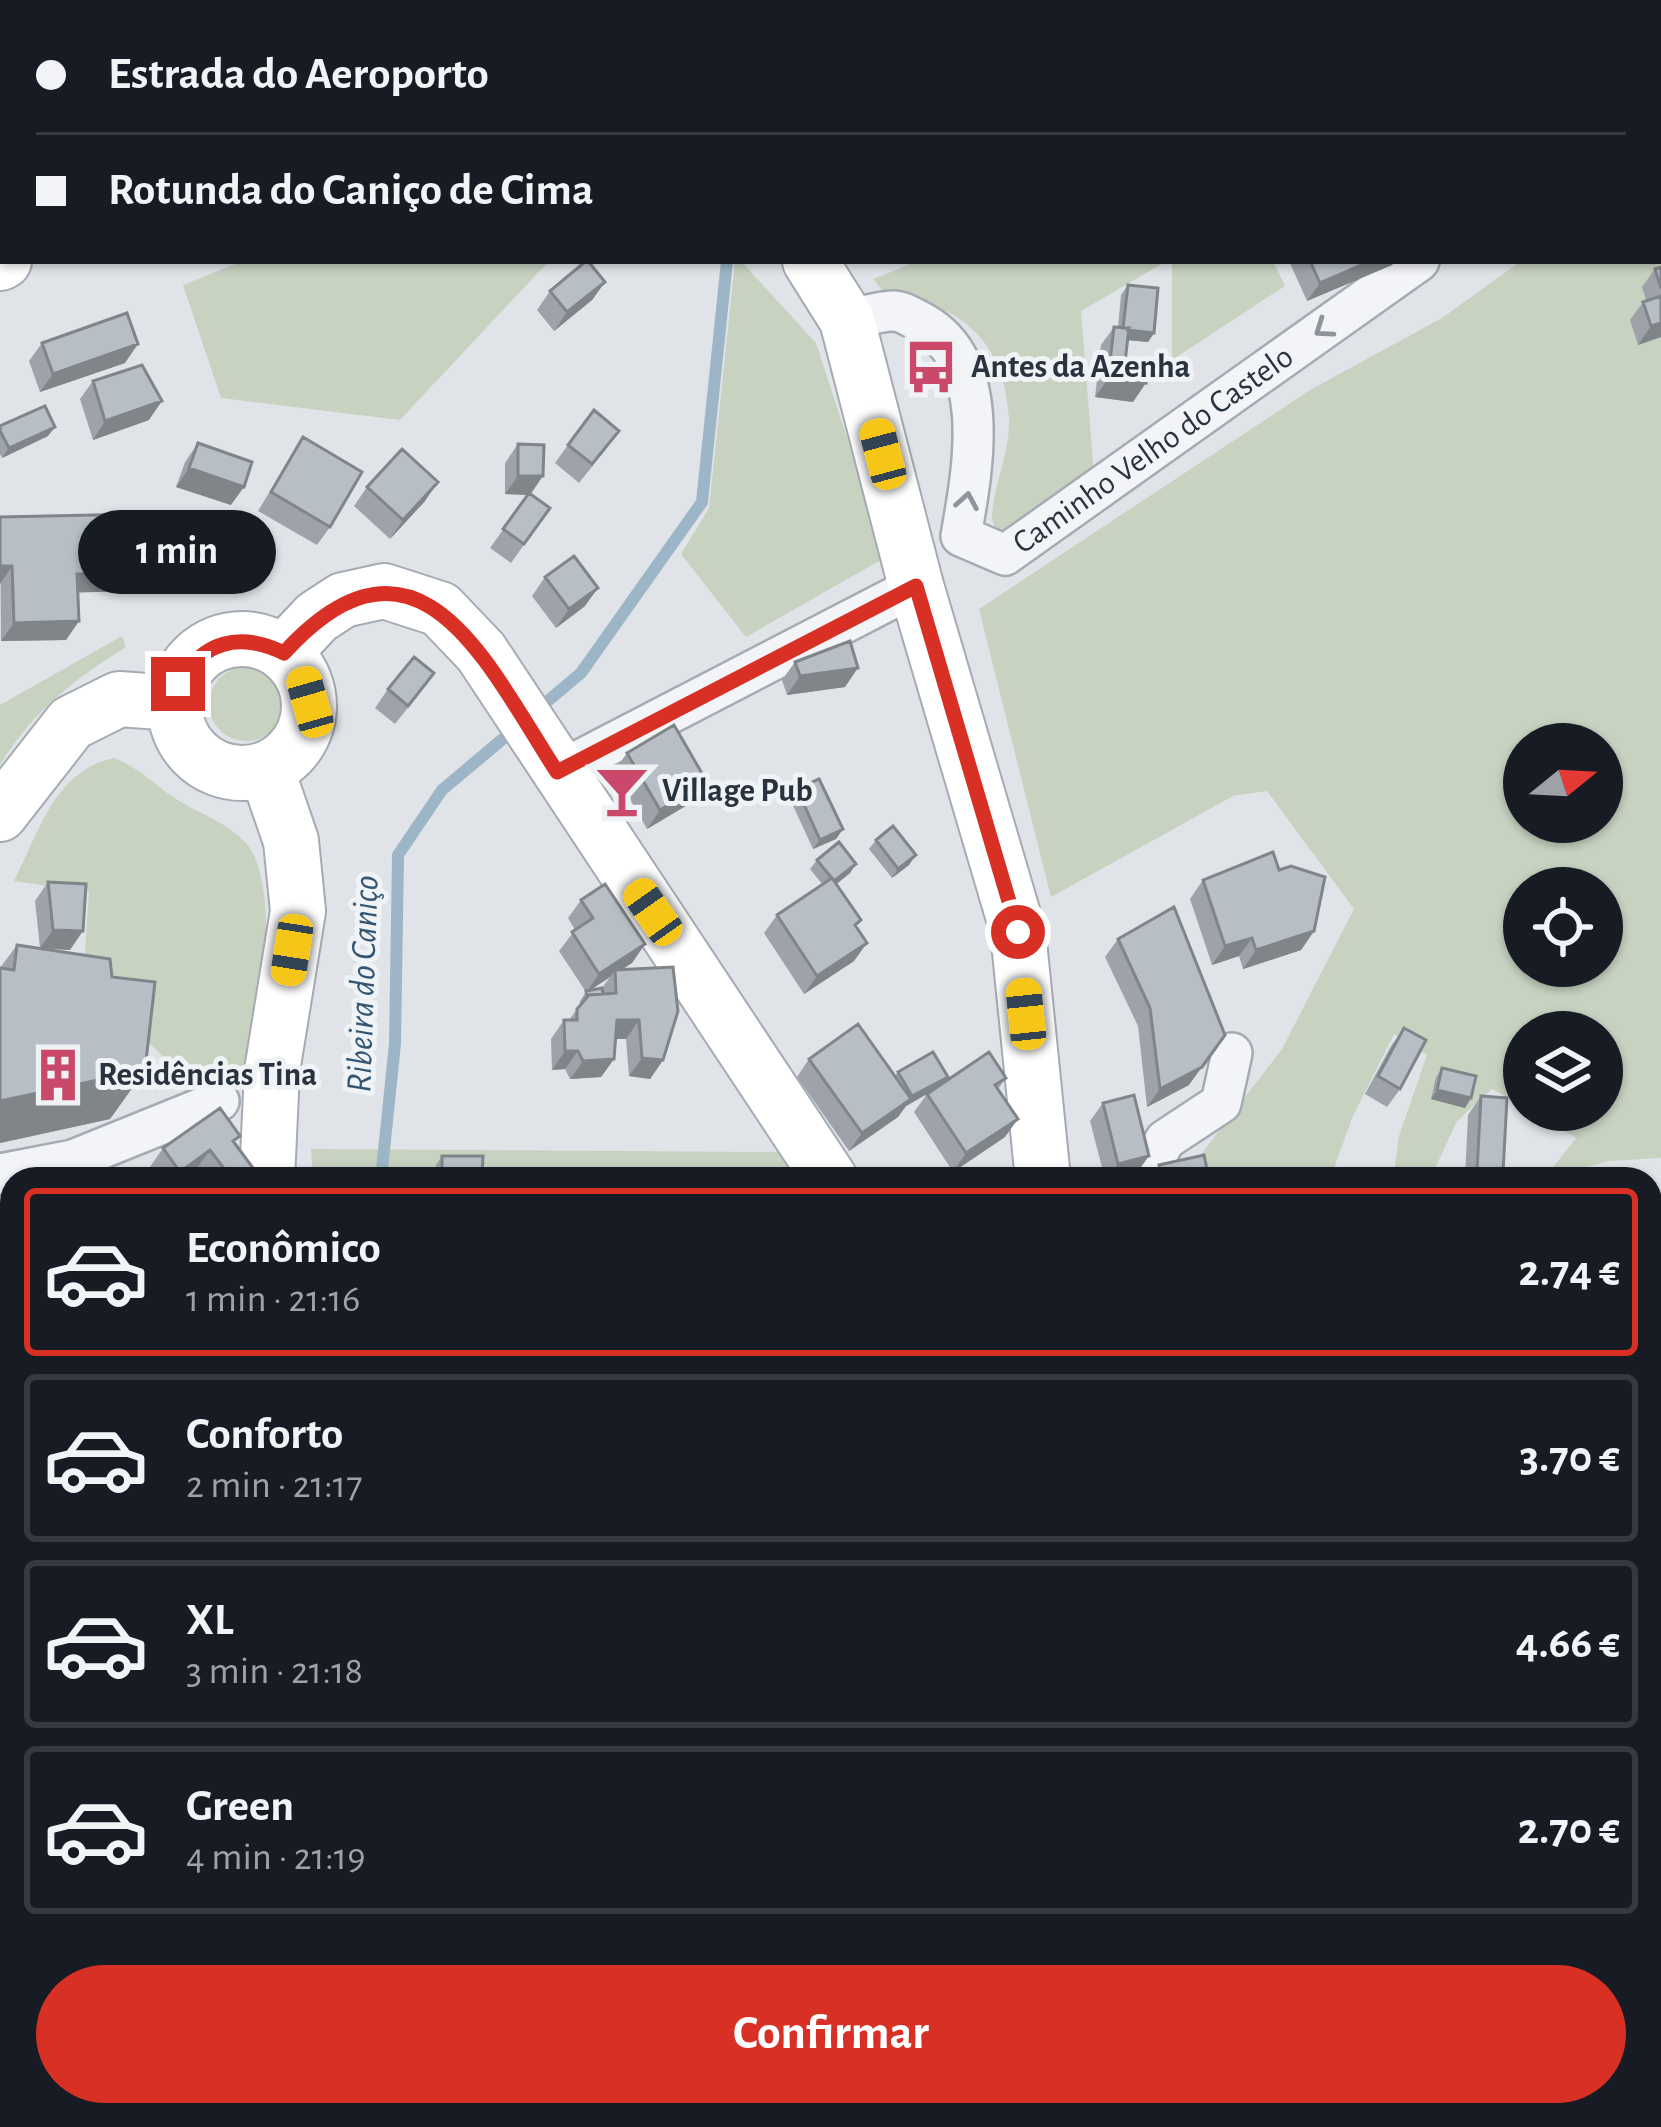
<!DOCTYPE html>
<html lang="pt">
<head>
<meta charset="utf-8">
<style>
  body { margin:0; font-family:"Alegreya Sans",sans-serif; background:#20242c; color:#f1f3f6; height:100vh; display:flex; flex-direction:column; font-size:45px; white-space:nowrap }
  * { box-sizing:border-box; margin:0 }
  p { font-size:39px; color:#9ea1a6 }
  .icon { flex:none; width:66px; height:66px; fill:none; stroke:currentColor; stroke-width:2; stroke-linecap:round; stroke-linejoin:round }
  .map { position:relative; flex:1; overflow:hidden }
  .panel { position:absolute; left:0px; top:1167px; width:1662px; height:960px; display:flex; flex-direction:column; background:#171b24; border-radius:36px 36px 0 0; box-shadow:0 3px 9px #0004 }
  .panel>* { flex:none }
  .top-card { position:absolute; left:0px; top:0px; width:1662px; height:264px; box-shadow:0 3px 9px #0004; display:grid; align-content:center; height:264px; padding:0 36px; background:#171b24 }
  .needle { width:78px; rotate:72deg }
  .controls { position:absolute; left:1503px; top:723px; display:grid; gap:24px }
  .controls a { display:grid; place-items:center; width:120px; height:120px; border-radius:50%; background:#171b24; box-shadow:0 3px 9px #0004; font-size:60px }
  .end { position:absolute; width:54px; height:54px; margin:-27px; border:15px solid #d93025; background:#fff; box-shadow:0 0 0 6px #fff }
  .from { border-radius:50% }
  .bubble { position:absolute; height:84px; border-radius:42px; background:#171b24; box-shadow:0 3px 9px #0004; font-size:39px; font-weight:700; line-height:84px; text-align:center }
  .car { position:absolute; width:36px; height:72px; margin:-36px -18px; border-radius:15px; box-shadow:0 0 9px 3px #0007; background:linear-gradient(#f5c518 24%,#345 0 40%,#f5c518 0 76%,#345 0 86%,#f5c518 0) }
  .top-card b { display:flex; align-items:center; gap:42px; height:114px; font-size:45px }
  .top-card b+b { border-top:3px solid #363941 }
  .top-card i { width:30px; height:30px; background:#f1f3f6 }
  ul { padding:21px 0 0; list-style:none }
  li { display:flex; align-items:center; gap:36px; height:168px; margin:0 24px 18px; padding:0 12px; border:6px solid #363941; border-radius:12px }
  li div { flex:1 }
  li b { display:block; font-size:45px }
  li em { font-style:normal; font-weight:700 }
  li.on { border-color:#d93025 }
  li>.icon { width:108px; height:108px; stroke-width:1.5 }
  .primary-button { display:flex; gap:24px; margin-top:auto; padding:24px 36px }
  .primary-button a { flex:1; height:138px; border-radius:72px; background:#d93025; color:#fff; font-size:48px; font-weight:700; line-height:138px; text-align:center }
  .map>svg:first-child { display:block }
  .green { fill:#c7d2c1; fill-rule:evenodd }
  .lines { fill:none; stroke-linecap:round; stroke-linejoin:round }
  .stream { stroke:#9cb6c8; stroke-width:12 }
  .lane-casing { stroke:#a5abb2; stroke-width:22 }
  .street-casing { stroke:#a5abb2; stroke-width:44 }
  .secondary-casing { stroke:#a5abb2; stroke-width:58 }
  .lane { stroke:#f2f4f7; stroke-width:18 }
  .street { stroke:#f2f4f7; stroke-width:39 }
  .secondary { stroke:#fff; stroke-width:54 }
  .wall { fill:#9da3a9; fill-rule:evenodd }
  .shaded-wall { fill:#80858a }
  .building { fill:#b7bec5; stroke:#80858a; stroke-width:3 }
  .oneway { stroke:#8e949b }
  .route { stroke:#d93025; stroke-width:15 }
  .labels { text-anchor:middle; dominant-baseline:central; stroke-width:10; stroke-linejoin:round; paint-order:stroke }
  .poi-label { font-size:33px; font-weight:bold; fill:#29333f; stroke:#eff3f6; text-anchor:start }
  .street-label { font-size:33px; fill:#29333f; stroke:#eff3f6 }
  .water-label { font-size:36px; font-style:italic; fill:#345672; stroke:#eff3f6 }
</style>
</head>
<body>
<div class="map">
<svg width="1661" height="2127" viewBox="0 0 1661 2127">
  <rect width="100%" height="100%" fill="#e0e4e8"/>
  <path class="green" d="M240,0H787L239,3Z
    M857,0H1661V66L1659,3Z
    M1661,149V1158L1609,1161L1544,1179L1576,1138L1529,1110H1602V1032H1524V1107L1492,1089L1457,1121L1430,1179H1393L1399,1136L1427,1055L1394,1034L1352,1118L1330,1179H1226L1196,1161L1282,1049L1354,909L1267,791L1233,796L1051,897L979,609L1310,390L1442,318L1521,261H1659ZM1524,744H1602V822H1524ZM1524,888H1602V966H1524Z
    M243,261H549L400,420L221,398L183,285Z
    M735,261H741L816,343L886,557L746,637L681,554L709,508Z
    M918,261H1167L1081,311L1094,475L1009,537L997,534L992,519C993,485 1010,454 1009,419C1005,340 960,303 886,295L873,279Z
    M1172,261H1273L1285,286L1172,360Z
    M122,636L126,647C73,680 33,711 0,765V705Z
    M209 704a37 37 0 1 1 74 0a37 37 0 1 1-74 0Z
    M114,758C143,769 157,789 183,803C205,816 227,823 245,842C284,885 258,1023 252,1078L206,1098L83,979L89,892L14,881C39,832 55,770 114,758Z
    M311,1149L782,1152L797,1179H313Z
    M12,1479V1666L0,1677V1481Z
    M1661,1543V2127H1269L1265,2115H1650V1583Z
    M12,2012V2115H504L500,2127H0V2030Z
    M691,2115H1019L1020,2127H684Z"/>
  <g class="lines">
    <path class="stream" d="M116,3L123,0
      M814,3L815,0
      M0,48L3,47
      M537,710L581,673L702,502L727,261
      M381,1179L395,1044L398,855L442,790L517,727
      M0,1562L12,1551"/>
    <defs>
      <path id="lane" d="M1126,2115L1128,2127
        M1168,2115L1174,2127"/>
      <g id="street">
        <path d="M1659,90L1661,88"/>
        <path id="s1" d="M847,320C862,317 879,311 893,311C902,311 911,317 919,321C994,359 973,468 961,536L1005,555L1419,261"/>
        <path d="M557,772L916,586"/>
        <path d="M0,1174L73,1160L219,1101"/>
        <path d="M1144,1179L1165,1140L1221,1103L1232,1053"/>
        <path d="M0,1343L12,1341"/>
      </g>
      <path id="secondary" d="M810,261L847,320L916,586L1018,932L1043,1179
        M0,263L4,261
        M175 706a67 67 0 1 1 134 0a67 67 0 1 1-134 0Z
        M283,653L317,617L343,600L384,591L440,609L481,652L830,1179
        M267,771L291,841L298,911L272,1071L267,1179
        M0,814L71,723L119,699L174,703
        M0,1906L12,1889
        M1086,2115L1088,2127"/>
    </defs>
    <use href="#lane" class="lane-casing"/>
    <use href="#street" class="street-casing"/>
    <use href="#secondary" class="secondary-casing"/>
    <use href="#lane" class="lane"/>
    <use href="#street" class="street"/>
    <use href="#secondary" class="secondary"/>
  </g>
  <path class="wall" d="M1289,261H1395L1392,265L1307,301Z
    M1661,267V337L1638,345L1630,320L1643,302L1646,300L1642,287L1655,269Z
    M605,282L592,300L554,331L537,310L550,291Z
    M1128,285L1154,333L1148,342L1127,340L1125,362L1133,402L1095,397L1101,345L1114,327H1118L1121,295Z
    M42,343L125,363L40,392L29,361Z
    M93,381L149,420L93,440L80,399Z
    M0,426L48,436L2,458L0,454Z
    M303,437L330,527L317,545L258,511Z
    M198,443L231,505L176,487L185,462Z
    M518,444L531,494L550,508L511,563L490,548L528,495L505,494V463Z
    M568,445L606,449L579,483L555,463Z
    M367,487L425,501L390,539L354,506Z
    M0,517L142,573L129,591L78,592L79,621L66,640L1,641Z
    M545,577L585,606L556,628L532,596Z
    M795,662L845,687L787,695L782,680Z
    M388,689L421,691L395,724L375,708Z
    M627,753L707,782L694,801L647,829L614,771Z
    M797,789L843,829L836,839L813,849L790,799Z
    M876,840L909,865L892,878L869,849Z
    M817,860L850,873L836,884L856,927L854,961L804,994L764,933L777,915L822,884L810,869Z
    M1279,870L1314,931L1301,950L1243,969L1239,956L1212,965L1190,899L1203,880Z
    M48,882L70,950L40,948L35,901Z
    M581,900L645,944L632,963L621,970L663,1060L650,1079L629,1076L626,1039H616L614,1059L601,1077L570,1079L565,1069L552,1070L551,1039L564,1020H569L580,1005V1001L586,992L559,951L575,930L568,918ZM610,977L602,988L589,991Z
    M1118,939L1189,1085L1147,1107L1138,1026L1105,957Z
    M17,945L112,977L145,1070L110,1119L0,1143V968Z
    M1404,1028L1400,1089L1387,1107L1365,1094L1391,1046Z
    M809,1059L895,1076L898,1072L943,1083L1006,1078L998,1089L1005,1137L953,1172L914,1112L927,1094L906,1106L898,1117L849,1151L797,1077Z
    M1442,1068L1471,1098L1465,1108L1431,1099L1436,1077Z
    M1481,1096L1503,1172L1498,1179H1465L1468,1115Z
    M1103,1103L1136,1174L1118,1179H1105L1090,1121Z
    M235,1143L253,1168L246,1179H205L197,1168L183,1179H159L150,1167L163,1148Z
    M442,1156L482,1176L480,1179H435L436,1165Z
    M1159,1165L1209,1179H1149Z
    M1661,1252V1279L1655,1278Z"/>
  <path class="shaded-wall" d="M1371,261H1395L1392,265L1307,301L1320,283Z
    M605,282L592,300L554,331L567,312Z
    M1661,323V337L1638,345L1651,326Z
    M1123,329L1154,333L1148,342L1116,339Z
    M138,344L125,363L40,392L53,374Z
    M1108,379L1146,383L1133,402L1095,397Z
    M162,401L149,420L93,440L105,421Z
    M55,427L48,436L2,458L9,448Z
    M189,468L244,487L231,505L176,487Z
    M518,476H543L530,495L505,494Z
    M438,482L425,501L390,539L403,520Z
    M0,566H12L0,584Z
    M142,573L129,591L64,593L77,574Z
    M598,588L585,606L556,628L569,609Z
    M79,621L66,640L1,641L14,623Z
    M858,668L845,687L787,695L800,676Z
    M707,782L694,801L647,829L660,810Z
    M843,829L836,839L813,849L820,840Z
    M916,855L909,865L892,878L898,869Z
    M856,864L850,873L828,891L834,881Z
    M53,930L83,931L70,950L40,948Z
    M1314,931L1301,950L1243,969L1256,950Z
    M1252,938L1239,956L1212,965L1225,946Z
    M867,943L854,961L804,994L817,976Z
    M645,944L632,963L615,974V970L610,977L586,993L599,974Z
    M617,1020H639L626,1039H604Z
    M565,1051H578L565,1069L552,1070Z
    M642,1058L663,1060L650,1079L629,1076Z
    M614,1059L601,1077L570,1079L583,1061Z
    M1202,1067L1189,1085L1147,1107L1160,1089Z
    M145,1070L110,1119L0,1143V1101Z
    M948,1077L941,1086L906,1106L912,1096Z
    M1437,1090L1471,1098L1465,1108L1431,1099Z
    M911,1099L898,1117L849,1151L862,1133Z
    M1018,1119L1005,1137L953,1172L966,1153Z
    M210,1150L197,1168L183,1179H175L180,1172Z
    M1149,1156L1136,1174L1118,1179H1107L1118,1164Z
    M1477,1171L1503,1172L1498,1179H1472Z
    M442,1175L482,1176L480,1179H439Z
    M12,1275V1299L0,1301V1278Z"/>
  <path class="building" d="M586,261H588L605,282L567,312L550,291Z
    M1310,261H1371L1320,283Z
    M1661,267V288L1655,269Z
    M1128,285L1158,288L1154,333L1128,330L1129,328H1123Z
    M1661,296V323L1651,326L1643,302Z
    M127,313L138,344L53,374L42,343Z
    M1114,327L1129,328L1125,362L1148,364L1146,383L1108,379Z
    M142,365L162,401L105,421L93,381Z
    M45,406L55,427L9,448L0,431V426Z
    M594,410L619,431L592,464L568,445Z
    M303,437L362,472L330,527L271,492Z
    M198,443L252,462L244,487L189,468Z
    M518,444L544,445L543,476H518Z
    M402,449L438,482L403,520L367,487Z
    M529,493L550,508L524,544L503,529Z
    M140,514L142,573L77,574L79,621L14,623L12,566H0V517Z
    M574,556L598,588L569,609L545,577Z
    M850,641L858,668L800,676L795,662Z
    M414,657L434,673L408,706L388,689Z
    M674,725L707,782L660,810L627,753Z
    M819,779L843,829L820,840L797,789Z
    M893,826L916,855L898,869L876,840Z
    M839,842L856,864L834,881L817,860Z
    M1273,852L1279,870L1291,866L1325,877L1314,931L1256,950L1252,938L1225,946L1203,880Z
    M832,878L861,920L855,925L867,943L817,976L777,915Z
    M48,882L86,884L83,931L53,930Z
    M605,884L645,944L599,974L572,932L593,918L581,900Z
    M1174,907L1225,1035L1202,1067L1160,1089L1150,1008L1118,939Z
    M17,945L110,959L112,977L155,982L145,1070L0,1101V968L14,970Z
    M673,967L678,1011L663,1060L642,1058L639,1020H617L614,1059L583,1061L578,1051H565L564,1020H577V1009L589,995L616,993L615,970Z
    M602,988L603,994L589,995L587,997L586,991Z
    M858,1024L911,1099L862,1133L809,1059Z
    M1404,1028L1426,1040L1400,1089L1378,1076Z
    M933,1052L948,1077L912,1096L898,1072Z
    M989,1052L1006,1078L995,1085L1018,1119L966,1153L927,1094Z
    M1442,1068L1476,1076L1471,1098L1437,1090Z
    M1134,1095L1149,1156L1118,1164L1103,1103Z
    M1481,1096L1507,1098L1503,1172L1477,1171Z
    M220,1108L240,1136L233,1141L253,1168L238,1179H232L210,1150L180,1172L163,1148Z
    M1204,1155L1209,1179H1162L1159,1165Z
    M442,1156H483L482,1176L442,1175Z
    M12,1215V1275L0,1278V1217Z
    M1650,1904L1659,1907L1650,1933Z
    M1260,2121V2127H1227Z"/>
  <defs><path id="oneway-chevron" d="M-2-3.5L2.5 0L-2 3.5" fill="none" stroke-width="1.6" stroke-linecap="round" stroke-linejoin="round" transform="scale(3)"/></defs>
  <g class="oneway">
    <use href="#oneway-chevron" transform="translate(1323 329) rotate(145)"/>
    <use href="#oneway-chevron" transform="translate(967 501) rotate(-80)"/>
  </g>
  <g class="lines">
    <path class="route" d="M178,684C203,641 239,631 284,653C418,506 487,664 557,772L916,586L1018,932"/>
  </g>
  <defs>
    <symbol id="bus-bare" viewBox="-9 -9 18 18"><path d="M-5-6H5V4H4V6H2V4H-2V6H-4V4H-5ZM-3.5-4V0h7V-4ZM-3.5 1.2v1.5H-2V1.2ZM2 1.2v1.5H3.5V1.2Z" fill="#ca4869" stroke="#eff3f6" stroke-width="2.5" paint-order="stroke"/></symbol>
    <symbol id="bar-bare" viewBox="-9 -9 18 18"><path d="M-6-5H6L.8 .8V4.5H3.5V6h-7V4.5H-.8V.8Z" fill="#ca4869" stroke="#eff3f6" stroke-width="2.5" paint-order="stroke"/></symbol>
    <symbol id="building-bare" viewBox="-9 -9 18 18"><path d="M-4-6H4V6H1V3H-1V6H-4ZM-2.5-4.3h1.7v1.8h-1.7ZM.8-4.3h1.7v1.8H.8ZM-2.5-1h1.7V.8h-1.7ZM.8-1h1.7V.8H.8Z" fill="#ca4869" stroke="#eff3f6" stroke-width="2.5" paint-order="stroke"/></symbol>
  </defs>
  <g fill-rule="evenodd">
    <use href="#bus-bare" x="893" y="329" width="76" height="76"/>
    <use href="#bar-bare" x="584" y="753" width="76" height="76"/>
    <use href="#building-bare" x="20" y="1037" width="76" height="76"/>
  </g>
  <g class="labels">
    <g class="poi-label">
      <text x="971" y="367">Antes da Azenha</text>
      <text x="662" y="791">Village Pub</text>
      <text x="98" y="1075">Residências Tina</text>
    </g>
    <g class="street-label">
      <text stroke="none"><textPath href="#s1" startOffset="540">Caminho Velho do Castelo</textPath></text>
    </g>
    <g class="water-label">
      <text transform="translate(363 984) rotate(-88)">Ribeira do Caniço</text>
    </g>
  </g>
</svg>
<div class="controls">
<a><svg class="needle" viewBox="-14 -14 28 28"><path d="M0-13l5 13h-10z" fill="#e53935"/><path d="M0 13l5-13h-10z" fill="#9ea1a6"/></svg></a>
<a><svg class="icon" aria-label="locate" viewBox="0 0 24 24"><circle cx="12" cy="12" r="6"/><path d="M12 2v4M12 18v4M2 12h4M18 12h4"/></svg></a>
<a><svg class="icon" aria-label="layers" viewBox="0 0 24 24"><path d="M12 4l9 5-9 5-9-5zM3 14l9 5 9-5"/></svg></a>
</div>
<i class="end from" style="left:1018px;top:932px"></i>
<i class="end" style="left:178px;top:684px"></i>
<div class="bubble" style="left:78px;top:510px;width:198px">1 min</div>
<i class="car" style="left:883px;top:454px;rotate:345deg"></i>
<i class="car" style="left:310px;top:702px;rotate:344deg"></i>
<i class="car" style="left:653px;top:912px;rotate:325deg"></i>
<i class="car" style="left:292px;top:950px;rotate:189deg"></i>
<i class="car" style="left:1026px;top:1014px;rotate:354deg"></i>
<div class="top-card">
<b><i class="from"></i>Estrada do Aeroporto</b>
<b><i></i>Rotunda do Caniço de Cima</b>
</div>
<section class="panel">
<ul>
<li class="on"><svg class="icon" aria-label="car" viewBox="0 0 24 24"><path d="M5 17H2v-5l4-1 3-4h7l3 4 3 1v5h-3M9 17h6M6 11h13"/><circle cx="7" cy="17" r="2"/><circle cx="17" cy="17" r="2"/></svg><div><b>Econômico</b><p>1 min · 21:16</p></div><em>2.74 €</em></li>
<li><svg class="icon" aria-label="car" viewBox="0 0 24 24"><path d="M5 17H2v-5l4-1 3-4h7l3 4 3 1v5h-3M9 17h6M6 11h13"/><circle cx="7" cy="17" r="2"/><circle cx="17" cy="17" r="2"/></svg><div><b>Conforto</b><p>2 min · 21:17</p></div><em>3.70 €</em></li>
<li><svg class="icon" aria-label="car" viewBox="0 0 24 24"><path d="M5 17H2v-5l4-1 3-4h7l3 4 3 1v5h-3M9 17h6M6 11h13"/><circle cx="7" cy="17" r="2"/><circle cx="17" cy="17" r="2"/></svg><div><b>XL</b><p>3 min · 21:18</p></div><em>4.66 €</em></li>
<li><svg class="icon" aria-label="car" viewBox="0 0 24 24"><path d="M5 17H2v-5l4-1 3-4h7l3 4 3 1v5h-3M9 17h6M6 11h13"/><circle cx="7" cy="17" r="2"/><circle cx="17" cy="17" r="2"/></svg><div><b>Green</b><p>4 min · 21:19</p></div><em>2.70 €</em></li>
</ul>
<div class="primary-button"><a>Confirmar</a></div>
</section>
</div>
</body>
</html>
